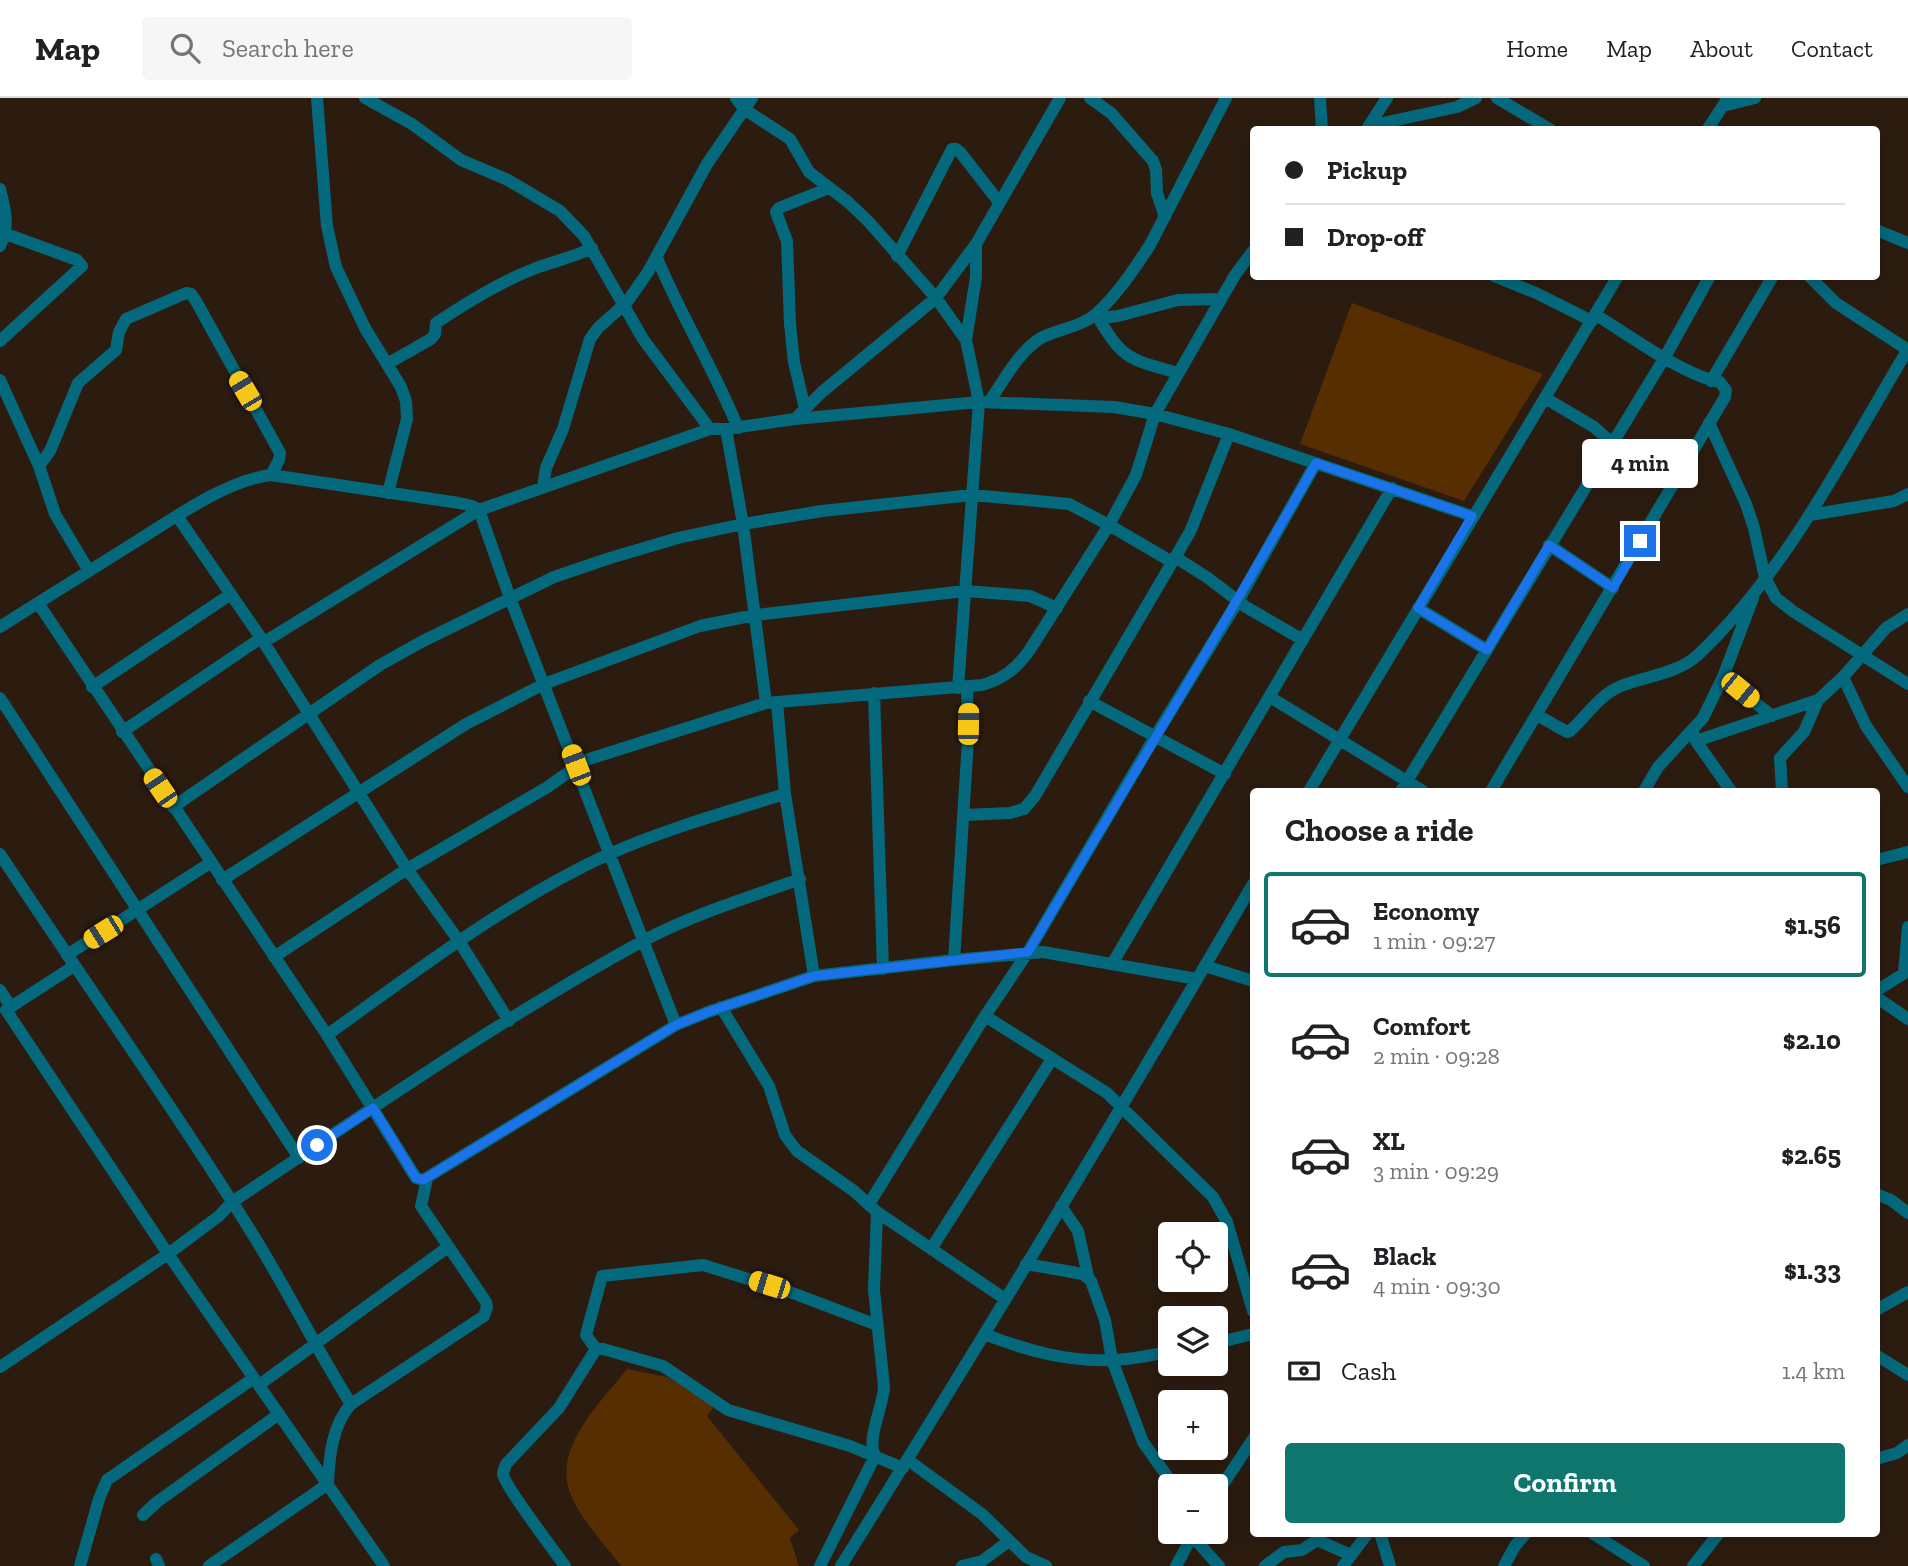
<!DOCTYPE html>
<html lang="en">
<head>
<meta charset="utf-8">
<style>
  body { margin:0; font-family:"Zilla Slab",serif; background:#f6f6f6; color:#202124; height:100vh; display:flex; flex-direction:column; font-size:26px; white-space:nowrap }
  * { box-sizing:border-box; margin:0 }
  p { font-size:23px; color:#757577 }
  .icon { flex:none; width:38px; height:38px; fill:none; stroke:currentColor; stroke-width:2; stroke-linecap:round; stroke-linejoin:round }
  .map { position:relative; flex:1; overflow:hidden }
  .drawer { position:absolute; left:1250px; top:690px; width:630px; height:749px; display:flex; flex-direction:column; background:#fff; border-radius:7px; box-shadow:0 4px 18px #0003 }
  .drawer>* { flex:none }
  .guide { position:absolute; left:1250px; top:28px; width:630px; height:154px; border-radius:7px; box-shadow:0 4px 18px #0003; display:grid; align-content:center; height:154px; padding:0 35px; background:#fff }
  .fabs { position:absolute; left:1158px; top:1124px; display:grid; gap:14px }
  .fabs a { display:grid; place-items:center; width:70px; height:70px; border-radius:7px; background:#fff; box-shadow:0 4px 18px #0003; font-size:35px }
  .end { position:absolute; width:32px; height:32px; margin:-16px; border:9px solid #1a73e8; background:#fff; box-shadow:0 0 0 4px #fff }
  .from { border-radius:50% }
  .bubble { position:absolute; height:49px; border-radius:7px; background:#fff; box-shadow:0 4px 18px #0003; font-size:23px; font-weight:800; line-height:49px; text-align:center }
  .car { position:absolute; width:21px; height:42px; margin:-21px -10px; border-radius:9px; box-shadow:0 0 5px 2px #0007; background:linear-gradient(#f5c518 24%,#345 0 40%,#f5c518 0 76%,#345 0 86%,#f5c518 0) }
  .guide b { display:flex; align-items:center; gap:24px; height:66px; font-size:26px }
  .guide b+b { border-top:2px solid #e0e0e0 }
  .guide i { width:18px; height:18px; background:#202124 }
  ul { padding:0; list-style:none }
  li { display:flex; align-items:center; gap:21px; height:105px; margin:0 14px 10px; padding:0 21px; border:4px solid transparent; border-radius:7px }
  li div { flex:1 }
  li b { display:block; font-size:26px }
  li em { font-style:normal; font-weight:800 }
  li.selected { border-color:#0f766e }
  li>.icon { width:63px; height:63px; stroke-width:1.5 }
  h2 { padding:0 35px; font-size:32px; line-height:84px }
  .pay { display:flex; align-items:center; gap:18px; height:77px; padding:0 35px; font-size:26px }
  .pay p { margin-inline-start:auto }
  .primary-button { display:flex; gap:14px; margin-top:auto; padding:14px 35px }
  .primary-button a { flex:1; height:80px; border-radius:7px; background:#0f766e; color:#fff; font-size:28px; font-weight:800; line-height:80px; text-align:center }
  header { display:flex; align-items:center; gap:42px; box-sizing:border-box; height:98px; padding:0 35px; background:#fff; border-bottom:2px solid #e0e0e0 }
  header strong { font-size:33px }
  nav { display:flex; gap:38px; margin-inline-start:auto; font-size:24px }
  .search { width:490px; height:63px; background:#f6f6f6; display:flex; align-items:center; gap:18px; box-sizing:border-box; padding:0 24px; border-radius:7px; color:#757577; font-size:26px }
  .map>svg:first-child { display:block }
  .park { fill:#572d02 }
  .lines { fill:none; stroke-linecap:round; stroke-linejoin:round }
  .minor { stroke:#05697d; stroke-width:12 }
  .route { stroke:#1a73e8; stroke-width:9 }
</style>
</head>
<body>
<header>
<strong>Map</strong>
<div class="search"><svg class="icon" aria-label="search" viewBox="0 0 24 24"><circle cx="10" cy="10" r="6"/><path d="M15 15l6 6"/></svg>Search here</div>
<nav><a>Home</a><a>Map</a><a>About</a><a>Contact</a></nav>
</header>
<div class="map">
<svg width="1908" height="1468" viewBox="0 0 1908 1468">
  <rect width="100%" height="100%" fill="#2c1c10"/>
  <path class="park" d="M1352,205L1543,276L1464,403L1300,346Z
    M627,1271L667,1279L715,1307L707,1318L799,1432L790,1440L799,1468H621C605,1447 585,1426 573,1402C548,1353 599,1307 627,1271Z"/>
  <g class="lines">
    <path class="minor" d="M317,0L327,128L336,169L365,230L401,289L406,303L407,321L388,395
      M365,0L412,26L461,62L508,82L560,113L584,138L643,241L710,331
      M736,0L744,11L790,41L809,74L848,104L868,123L936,200L966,242L979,304L958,590
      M1090,0L1111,15L1153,63L1156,72L1157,95L1165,119
      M1320,0L1322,32
      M1497,0L1551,32
      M1723,8L1755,0
      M1369,28L1457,9L1476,0
      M1368,29L1387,0
      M1707,32L1728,0
      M0,91C5,111 10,128 0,148
      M1876,132L1908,145
      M897,158L952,51H956L960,54L999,104
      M657,160C681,218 714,271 738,330
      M1494,178L1536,195L1592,223
      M1809,178L1836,205L1908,252
      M1096,216C1123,262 1128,261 1178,275
      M1099,220L1118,218L1178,202L1220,201
      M966,242L976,179V146
      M0,243L82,168L77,162L6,136
      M387,266L431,241L435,236L436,225C468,204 500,184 536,170C555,163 574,159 592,150
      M0,282L39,368L55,416L89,473
      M1711,283L1773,178
      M1545,300L1594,329L1612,345
      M989,304C1003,284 1019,253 1041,240C1058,231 1081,229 1096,216C1117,197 1135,170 1150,147L1226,0
      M805,311L794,264L790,226L787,143L776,114L779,110L829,90
      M795,321L822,294L936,200L976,146L1060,0
      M1709,325L1746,406L1754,430L1765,480L1776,500L1794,514L1908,586
      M726,331L743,426L766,605
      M39,368L50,353L78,285L116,252L119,234L126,221L186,195L191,196L196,203L280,355L279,362L271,377
      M543,389L546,370L563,331L590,241L598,230L627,204L648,174L707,66L752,0
      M1810,417L1894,403L1908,396
      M177,418L261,540L407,771L459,843L509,923
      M1549,447L1613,490
      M1175,459L1208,480L1246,509L1303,542
      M38,505L327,937L416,1080L423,1082L676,927L708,914L814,878L954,862L968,642L967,589
      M1418,510L1487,552
      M0,529C45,500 91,472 137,443C174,420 227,382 271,377L459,405L472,408L479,412L710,331H726L795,321L979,304L1114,309L1155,316L1229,336L1472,418
      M264,544L479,412L510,500L676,927
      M1723,579L1772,618
      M1843,579L1866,628L1908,689
      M92,589L231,496
      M874,595L883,871
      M1270,599L1423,693
      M0,600L299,1060
      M1089,603L1225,676
      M777,604L785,696L814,878
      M1537,617L1567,634L1570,633C1586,619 1599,597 1621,588C1646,578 1678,576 1699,556C1788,471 1845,356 1908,251
      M122,634L261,540
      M1693,635L1696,643L1731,693
      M1696,643L1818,602L1843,579L1886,530L1908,516
      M1309,693L1618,178
      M1401,693L1665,259L1710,178
      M1491,693L1725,299L1726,292L1720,284C1686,279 1627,236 1596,217
      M1644,693L1658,669L1703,620L1723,579L1753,500
      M1782,693L1780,660L1804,634L1818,602
      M173,709L380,567L423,543L554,479L610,460L678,440L743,426L822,413L972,397L1069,406L1109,427L1172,464
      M964,717L1010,715L1024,711L1035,698L1190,434L1229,336
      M0,756C83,882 170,1004 250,1132C286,1189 315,1249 351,1306
      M1876,762L1908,754
      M222,782L466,626L544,586L700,528L755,517L965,493L1030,498L1057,510
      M67,857L210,765
      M274,859L407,771L546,690L586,662L766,605L982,587C1003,581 1016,571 1029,553L1109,427L1136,377L1155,316L1235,177L1253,153
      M954,862L1043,854L1197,881
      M1112,866L1392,390
      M74,868L6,912L168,1156L384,1468
      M1205,868L1253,883
      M1904,875L1908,829
      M0,892L11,909
      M1876,893L1908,873
      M1876,899L1908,921
      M721,909L769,988L785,1037L797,1053L854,1093L877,1114L1005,1201
      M985,918L1107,995L1213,1099L1227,1124L1253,1213
      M327,937C418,872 507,803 609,756C666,731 726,714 785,696
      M1876,1096L1891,1102L1908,1115
      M869,1106L985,918L1028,854L1156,637L1238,503L1316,365
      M1061,1108L1078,1133L1088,1178
      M931,1151L1052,961
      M1026,1166L1083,1176L1091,1183L1105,1222L1112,1262L1143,1344L1174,1388
      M1876,1212L1908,1194
      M877,1227L790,1194L703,1167L602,1178L586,1237L596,1251H603L663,1268L728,1312L850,1348L903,1370
      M984,1236C1025,1252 1067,1264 1111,1262C1131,1262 1152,1257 1171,1253
      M1216,1245L1253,1236
      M1876,1257L1908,1277
      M0,1269L168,1156L219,1118L232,1104C366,1015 500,921 641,844C691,817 747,800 800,781
      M259,1287L448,1149
      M1876,1361L1897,1355L1908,1347
      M908,1362L982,1416L1026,1459L1046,1468
      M1216,1397L1253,1341
      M143,1417L157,1404L279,1316
      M1380,1435L1390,1468
      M1592,1435L1644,1468
      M1193,1439L1219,1468
      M156,1461L159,1468
      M80,1468L99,1401L107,1382L254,1280
      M209,1468L328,1386C329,1360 332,1327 351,1306L484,1218L487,1209L486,1204L421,1108L427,1081
      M565,1468C555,1454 504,1387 503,1376C503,1372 505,1370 506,1366L559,1310L596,1251
      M820,1468L875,1358C866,1342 883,1309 884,1289L874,1192L877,1114
      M841,1468C982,1243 1119,1015 1253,786
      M962,1468L982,1463L1009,1443
      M1176,1468L1195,1433
      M1265,1468L1284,1454L1302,1452L1317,1442L1351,1457
      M1343,1468L1368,1435
      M1504,1468L1515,1448L1526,1435
      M1693,1468L1719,1435"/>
  </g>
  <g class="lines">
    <path class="route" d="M317,1047L373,1010L416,1080L423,1082L676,927L708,914L814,878L1028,854C1124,691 1223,530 1316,365L1472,418L1418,510L1487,552L1549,447L1613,490L1640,443"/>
  </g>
</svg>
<div class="fabs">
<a><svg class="icon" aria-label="locate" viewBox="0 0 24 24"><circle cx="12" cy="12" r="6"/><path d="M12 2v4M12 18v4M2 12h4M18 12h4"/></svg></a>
<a><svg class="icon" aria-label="layers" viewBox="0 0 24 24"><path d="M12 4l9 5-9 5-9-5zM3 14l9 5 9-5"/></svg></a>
<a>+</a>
<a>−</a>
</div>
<i class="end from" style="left:317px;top:1047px"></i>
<i class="end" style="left:1640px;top:443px"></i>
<div class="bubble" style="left:1582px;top:341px;width:116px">4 min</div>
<i class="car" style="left:245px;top:293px;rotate:329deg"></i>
<i class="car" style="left:1740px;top:592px;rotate:129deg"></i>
<i class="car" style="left:968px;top:626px;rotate:1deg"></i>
<i class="car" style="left:576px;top:667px;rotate:339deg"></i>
<i class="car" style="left:160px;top:690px;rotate:326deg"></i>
<i class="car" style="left:103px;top:834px;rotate:238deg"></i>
<i class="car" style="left:769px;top:1187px;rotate:287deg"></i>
<div class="guide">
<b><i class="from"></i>Pickup</b>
<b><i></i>Drop-off</b>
</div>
<section class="drawer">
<h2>Choose a ride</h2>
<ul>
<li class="selected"><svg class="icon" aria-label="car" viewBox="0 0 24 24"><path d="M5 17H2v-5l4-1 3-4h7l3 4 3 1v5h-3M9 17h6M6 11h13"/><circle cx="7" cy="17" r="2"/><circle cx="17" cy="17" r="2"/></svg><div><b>Economy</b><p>1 min · 09:27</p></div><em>$1.56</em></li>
<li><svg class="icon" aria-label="car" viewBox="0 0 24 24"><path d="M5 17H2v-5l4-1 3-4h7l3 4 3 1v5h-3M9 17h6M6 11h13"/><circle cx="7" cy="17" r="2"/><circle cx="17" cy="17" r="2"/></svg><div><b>Comfort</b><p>2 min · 09:28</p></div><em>$2.10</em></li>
<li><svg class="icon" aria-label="car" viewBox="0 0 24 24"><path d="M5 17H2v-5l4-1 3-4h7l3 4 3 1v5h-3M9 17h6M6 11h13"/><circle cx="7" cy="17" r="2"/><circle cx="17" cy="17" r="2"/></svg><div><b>XL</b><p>3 min · 09:29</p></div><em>$2.65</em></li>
<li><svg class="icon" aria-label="car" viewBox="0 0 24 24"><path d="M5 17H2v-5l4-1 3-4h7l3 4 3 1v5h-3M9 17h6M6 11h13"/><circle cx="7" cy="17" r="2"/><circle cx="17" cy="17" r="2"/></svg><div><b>Black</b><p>4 min · 09:30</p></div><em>$1.33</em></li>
</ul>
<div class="pay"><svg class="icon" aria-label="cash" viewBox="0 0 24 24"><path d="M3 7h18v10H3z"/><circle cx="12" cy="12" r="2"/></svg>Cash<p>1.4 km</p></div>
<div class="primary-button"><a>Confirm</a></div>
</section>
</div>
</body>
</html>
